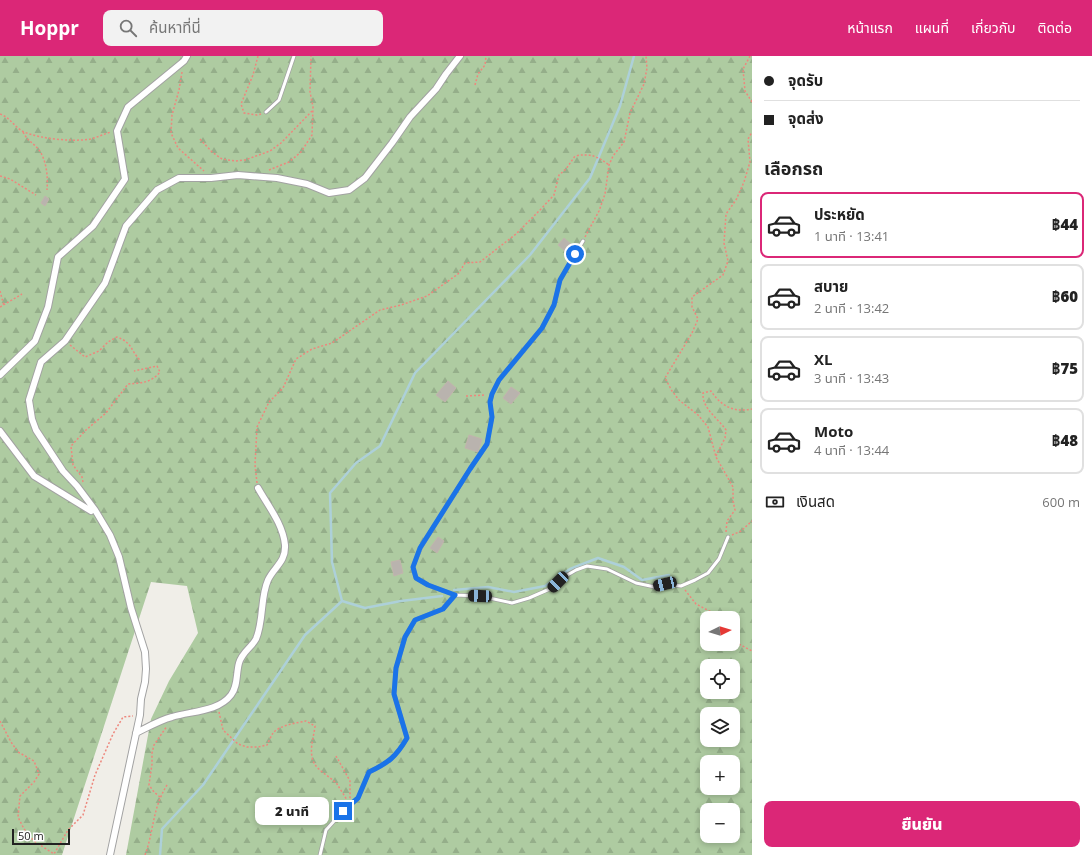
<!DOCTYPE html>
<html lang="th">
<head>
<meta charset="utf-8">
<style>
  body { margin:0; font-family:"Open Sans","Noto Sans Thai",sans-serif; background:#f2f2f2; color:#222; height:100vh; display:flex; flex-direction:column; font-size:15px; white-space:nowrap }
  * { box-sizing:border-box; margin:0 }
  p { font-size:13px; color:#767676 }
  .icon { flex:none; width:22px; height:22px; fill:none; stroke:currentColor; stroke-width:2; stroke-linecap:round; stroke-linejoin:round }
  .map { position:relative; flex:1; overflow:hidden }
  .side { display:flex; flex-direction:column; background:#fff; width:340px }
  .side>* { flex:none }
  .top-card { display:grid; align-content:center; height:88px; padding:0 12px; background:#fff }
  .needle { width:26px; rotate:85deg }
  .controls { position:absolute; left:700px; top:555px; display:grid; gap:8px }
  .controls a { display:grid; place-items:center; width:40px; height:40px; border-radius:8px; background:#fff; box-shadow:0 2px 6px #0003; font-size:20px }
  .scale { position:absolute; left:12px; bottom:10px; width:58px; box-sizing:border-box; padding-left:4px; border:2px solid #212121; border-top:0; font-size:11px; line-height:14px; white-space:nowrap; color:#212121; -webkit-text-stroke:3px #fff; paint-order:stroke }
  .end { position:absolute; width:18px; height:18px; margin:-9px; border:5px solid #1a73e8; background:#fff; box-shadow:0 0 0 2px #fff }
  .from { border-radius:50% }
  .bubble { position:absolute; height:28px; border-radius:8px; background:#fff; box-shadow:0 2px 6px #0003; font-size:13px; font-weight:800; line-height:28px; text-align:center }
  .car { position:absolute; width:12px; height:24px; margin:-12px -6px; border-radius:5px; box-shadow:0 0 3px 1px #0007; background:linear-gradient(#222 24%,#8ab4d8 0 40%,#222 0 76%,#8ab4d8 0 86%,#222 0) }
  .top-card b { display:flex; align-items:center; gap:14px; height:38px; font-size:15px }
  .top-card b+b { border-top:1px solid #e0e0e0 }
  .top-card i { width:10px; height:10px; background:#222 }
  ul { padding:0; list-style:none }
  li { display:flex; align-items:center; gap:12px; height:66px; margin:0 8px 6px; padding:0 4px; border:2px solid #e0e0e0; border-radius:8px }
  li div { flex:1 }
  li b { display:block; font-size:15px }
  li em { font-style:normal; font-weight:800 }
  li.current { border-color:#db2777 }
  li>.icon { width:36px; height:36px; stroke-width:1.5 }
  h2 { padding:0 12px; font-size:18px; line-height:48px }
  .pay { display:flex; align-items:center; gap:10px; height:44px; padding:0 12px; font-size:15px }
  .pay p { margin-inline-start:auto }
  .cta { display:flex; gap:8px; margin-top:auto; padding:8px 12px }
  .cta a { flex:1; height:46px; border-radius:8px; background:#db2777; color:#fff; font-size:16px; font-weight:800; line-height:46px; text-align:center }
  header { display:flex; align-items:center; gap:24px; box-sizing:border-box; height:56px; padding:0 20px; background:#db2777; color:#fff }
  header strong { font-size:19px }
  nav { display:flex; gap:22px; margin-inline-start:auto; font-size:14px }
  .search { width:280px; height:36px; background:#f2f2f2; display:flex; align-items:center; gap:10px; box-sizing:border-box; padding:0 14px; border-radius:8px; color:#767676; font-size:15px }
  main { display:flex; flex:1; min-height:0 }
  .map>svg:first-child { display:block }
  .forest { fill:url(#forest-firs); fill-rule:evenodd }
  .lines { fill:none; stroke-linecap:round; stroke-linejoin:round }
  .stream { stroke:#add0d9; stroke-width:2.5 }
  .building { fill:#b9b3ae; stroke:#c1b5ac }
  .lane-casing { stroke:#a2a2a2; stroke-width:4.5 }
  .street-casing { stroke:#a2a2a2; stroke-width:8 }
  .path { stroke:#ed877d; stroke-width:1.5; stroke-dasharray:2 2; stroke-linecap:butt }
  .lane { stroke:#fff; stroke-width:3 }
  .street { stroke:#fff; stroke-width:6 }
  .route { stroke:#1a73e8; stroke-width:5 }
</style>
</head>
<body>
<header>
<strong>Hoppr</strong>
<div class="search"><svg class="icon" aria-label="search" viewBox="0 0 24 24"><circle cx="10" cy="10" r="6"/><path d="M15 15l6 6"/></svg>ค้นหาที่นี่</div>
<nav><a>หน้าแรก</a><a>แผนที่</a><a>เกี่ยวกับ</a><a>ติดต่อ</a></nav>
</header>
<main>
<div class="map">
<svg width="752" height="799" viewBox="0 0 752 799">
  <defs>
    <pattern id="forest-firs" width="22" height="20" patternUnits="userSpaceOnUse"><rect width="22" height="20" fill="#aecba1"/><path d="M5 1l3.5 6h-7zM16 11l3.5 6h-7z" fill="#95ae8a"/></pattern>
  </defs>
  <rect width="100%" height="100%" fill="#f0eee8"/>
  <path class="forest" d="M0,0H752V799H126L151,663L169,625L198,577L187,530L151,526L62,799H0ZM707,562H733V588H707ZM707,610H733V636H707ZM707,658H733V684H707ZM707,706H733V732H707ZM707,754H733V780H707Z"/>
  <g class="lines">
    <path class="stream" d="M454,534L488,531L514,536L545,530L570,513L598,502L624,511L642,524L669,519
      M342,545L365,552L401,545L442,540
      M160,799L162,773L203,729L305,579L342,545L332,506L330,437L356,407L380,390L415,317L530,199L590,122L620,50L634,0"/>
  </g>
  <path class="building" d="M45,140L49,143L45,150L41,147Z
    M564,182L572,189L567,197L558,189Z
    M448,325L456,332L445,346L436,339Z
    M511,331L520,337L511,348L503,342Z
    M469,379L482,383L478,396L465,392Z
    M438,481L444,485L437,497L430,492Z
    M400,504L403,517L394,520L391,506Z"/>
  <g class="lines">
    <defs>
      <path id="lane" d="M266,56L279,44L294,0
        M583,185L560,224L554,249L542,272L499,324L492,338L490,346L492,361L487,388L470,413L421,491L413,511L416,522L428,529L455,539L480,540L512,547L529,542L552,532L564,521L576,514L587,510L607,513L636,527L655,531L665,528L681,530L695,524L708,517L719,503L728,481
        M320,799L326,774L343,755L358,742L369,716C388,707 396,701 407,682L394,638L396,612L405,581L415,564L443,553L455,539"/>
      <path id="street" d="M0,319L35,285L48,251L58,201L93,170L125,123L117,75L128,51L184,5L187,0
        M0,375L34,420L91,455
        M136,677C148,671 160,664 172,661C191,655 218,656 231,639C238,630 236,618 239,607C242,596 252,591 256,583C264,564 260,542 268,524C274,511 286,506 285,489C283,468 268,450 258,432
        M110,799L140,659L141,643L145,626L146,613L145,596L131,552L119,501L110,479L95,454L77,430L63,415L36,374L32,363L29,344L41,306L65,285L105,227L126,170L157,134L179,122H211L238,119L277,122L307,128L329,137L349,134L365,122L392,87L410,61L436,33L446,18L460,0"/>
    </defs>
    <use href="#lane" class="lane-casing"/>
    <use href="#street" class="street-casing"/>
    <path class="path" d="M258,0L253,19L241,48L244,57L257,59L261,58
      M750,0L743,13L745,35L752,46
      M182,16L179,34L172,59L171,77L178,92L204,115
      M475,29L478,18L485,9L486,0
      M0,58C11,62 15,72 24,76C41,83 73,86 91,83C98,81 104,78 111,76
      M23,76C28,86 34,87 39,94C47,105 48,122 47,134
      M200,83L212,96L222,103L235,105L245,104L270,95L281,87L312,55
      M269,114L289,106L301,96L312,79L313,51L310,36L311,0
      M0,120L10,123L36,139
      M585,181L599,155L605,138L609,109L613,100L624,86L630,57L644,28L647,12L646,0
      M0,235L4,250
      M0,251L22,238
      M70,289L85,301L99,295L108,286L117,281C133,287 130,294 140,304
      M466,340L486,339
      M716,400L725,382L726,374C718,362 702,353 703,337L711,335C721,350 734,357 752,353
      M83,426L82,421L73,409L71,390L86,374L106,357L128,328C141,327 151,327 160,316L157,310L134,315
      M257,427L255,409L257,371L269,346L283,332L296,303L312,293L332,287L380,254L401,249L427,240L458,218L465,207L480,206L516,178L540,154L554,139L559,119L566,113L575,100C590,97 597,100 609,109
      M726,476L727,465L735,454L733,445V431L716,401L708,371L698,359L679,344L672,335L665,322L692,277L698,263L692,251V241L723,219L728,205L724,187L726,158L736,144L744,126L750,106L748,83L752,76
      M732,479L741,475L752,465
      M685,534L696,548L717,559L718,562
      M733,583L737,587L752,595
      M219,656L223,674L238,688L247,691H258L267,689C269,685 271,680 273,677C280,669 296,667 306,665L315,670C314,680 310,690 312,701C314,714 329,719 337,728C340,733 344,739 347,744
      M0,665L11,686L18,696L34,705L39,718L34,726L20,740L18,761L24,773L34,785L54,798L68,774L83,759L95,719L113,678L123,661L133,660
      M336,700L350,725V743
      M160,741L154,736L149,729L152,708V697L154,689L167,670
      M145,799C154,775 152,753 167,729"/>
    <use href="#lane" class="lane"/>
    <use href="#street" class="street"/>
  </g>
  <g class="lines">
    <path class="route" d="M343,755L358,742L369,716C388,707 396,701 407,682L394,638L396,612L405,581L415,564L443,553L455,539L428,529L416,522L413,511L420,492L470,413L487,388L492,361L490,346L492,338L499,324L542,272L554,249L560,224L575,198"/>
  </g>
</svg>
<div class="controls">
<a><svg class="needle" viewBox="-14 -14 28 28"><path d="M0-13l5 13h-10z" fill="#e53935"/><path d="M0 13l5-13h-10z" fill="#767676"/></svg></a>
<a><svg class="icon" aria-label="locate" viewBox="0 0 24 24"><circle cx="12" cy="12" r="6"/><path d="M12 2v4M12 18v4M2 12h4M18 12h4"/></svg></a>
<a><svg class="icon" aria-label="layers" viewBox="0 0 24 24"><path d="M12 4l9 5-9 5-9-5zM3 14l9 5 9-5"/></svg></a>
<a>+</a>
<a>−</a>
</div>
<div class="scale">50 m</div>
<i class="end from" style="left:575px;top:198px"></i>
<i class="end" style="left:343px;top:755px"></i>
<div class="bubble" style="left:255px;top:741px;width:74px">2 นาที</div>
<i class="car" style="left:558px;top:526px;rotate:225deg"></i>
<i class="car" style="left:665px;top:528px;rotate:257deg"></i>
<i class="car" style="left:480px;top:540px;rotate:272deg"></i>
</div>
<section class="side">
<div class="top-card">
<b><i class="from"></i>จุดรับ</b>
<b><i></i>จุดส่ง</b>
</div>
<h2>เลือกรถ</h2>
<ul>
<li class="current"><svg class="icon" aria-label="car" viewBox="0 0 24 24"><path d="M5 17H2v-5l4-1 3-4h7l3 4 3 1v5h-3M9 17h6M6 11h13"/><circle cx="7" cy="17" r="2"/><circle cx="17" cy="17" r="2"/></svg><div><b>ประหยัด</b><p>1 นาที · 13:41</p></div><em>฿44</em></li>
<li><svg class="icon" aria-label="car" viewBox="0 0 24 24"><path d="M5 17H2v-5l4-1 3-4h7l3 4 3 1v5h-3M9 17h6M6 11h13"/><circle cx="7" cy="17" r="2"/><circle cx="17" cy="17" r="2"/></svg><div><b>สบาย</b><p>2 นาที · 13:42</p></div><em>฿60</em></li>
<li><svg class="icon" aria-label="car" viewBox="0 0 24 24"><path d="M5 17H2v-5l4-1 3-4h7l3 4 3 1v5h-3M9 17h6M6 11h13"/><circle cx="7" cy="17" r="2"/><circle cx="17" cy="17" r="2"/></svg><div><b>XL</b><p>3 นาที · 13:43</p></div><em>฿75</em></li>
<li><svg class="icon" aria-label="car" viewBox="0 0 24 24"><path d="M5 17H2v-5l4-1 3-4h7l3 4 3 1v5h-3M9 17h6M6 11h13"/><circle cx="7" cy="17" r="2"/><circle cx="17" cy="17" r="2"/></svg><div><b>Moto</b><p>4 นาที · 13:44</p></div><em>฿48</em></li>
</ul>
<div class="pay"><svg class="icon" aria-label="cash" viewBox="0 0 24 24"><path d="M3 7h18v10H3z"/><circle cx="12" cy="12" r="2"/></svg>เงินสด<p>600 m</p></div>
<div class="cta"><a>ยืนยัน</a></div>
</section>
</main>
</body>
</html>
